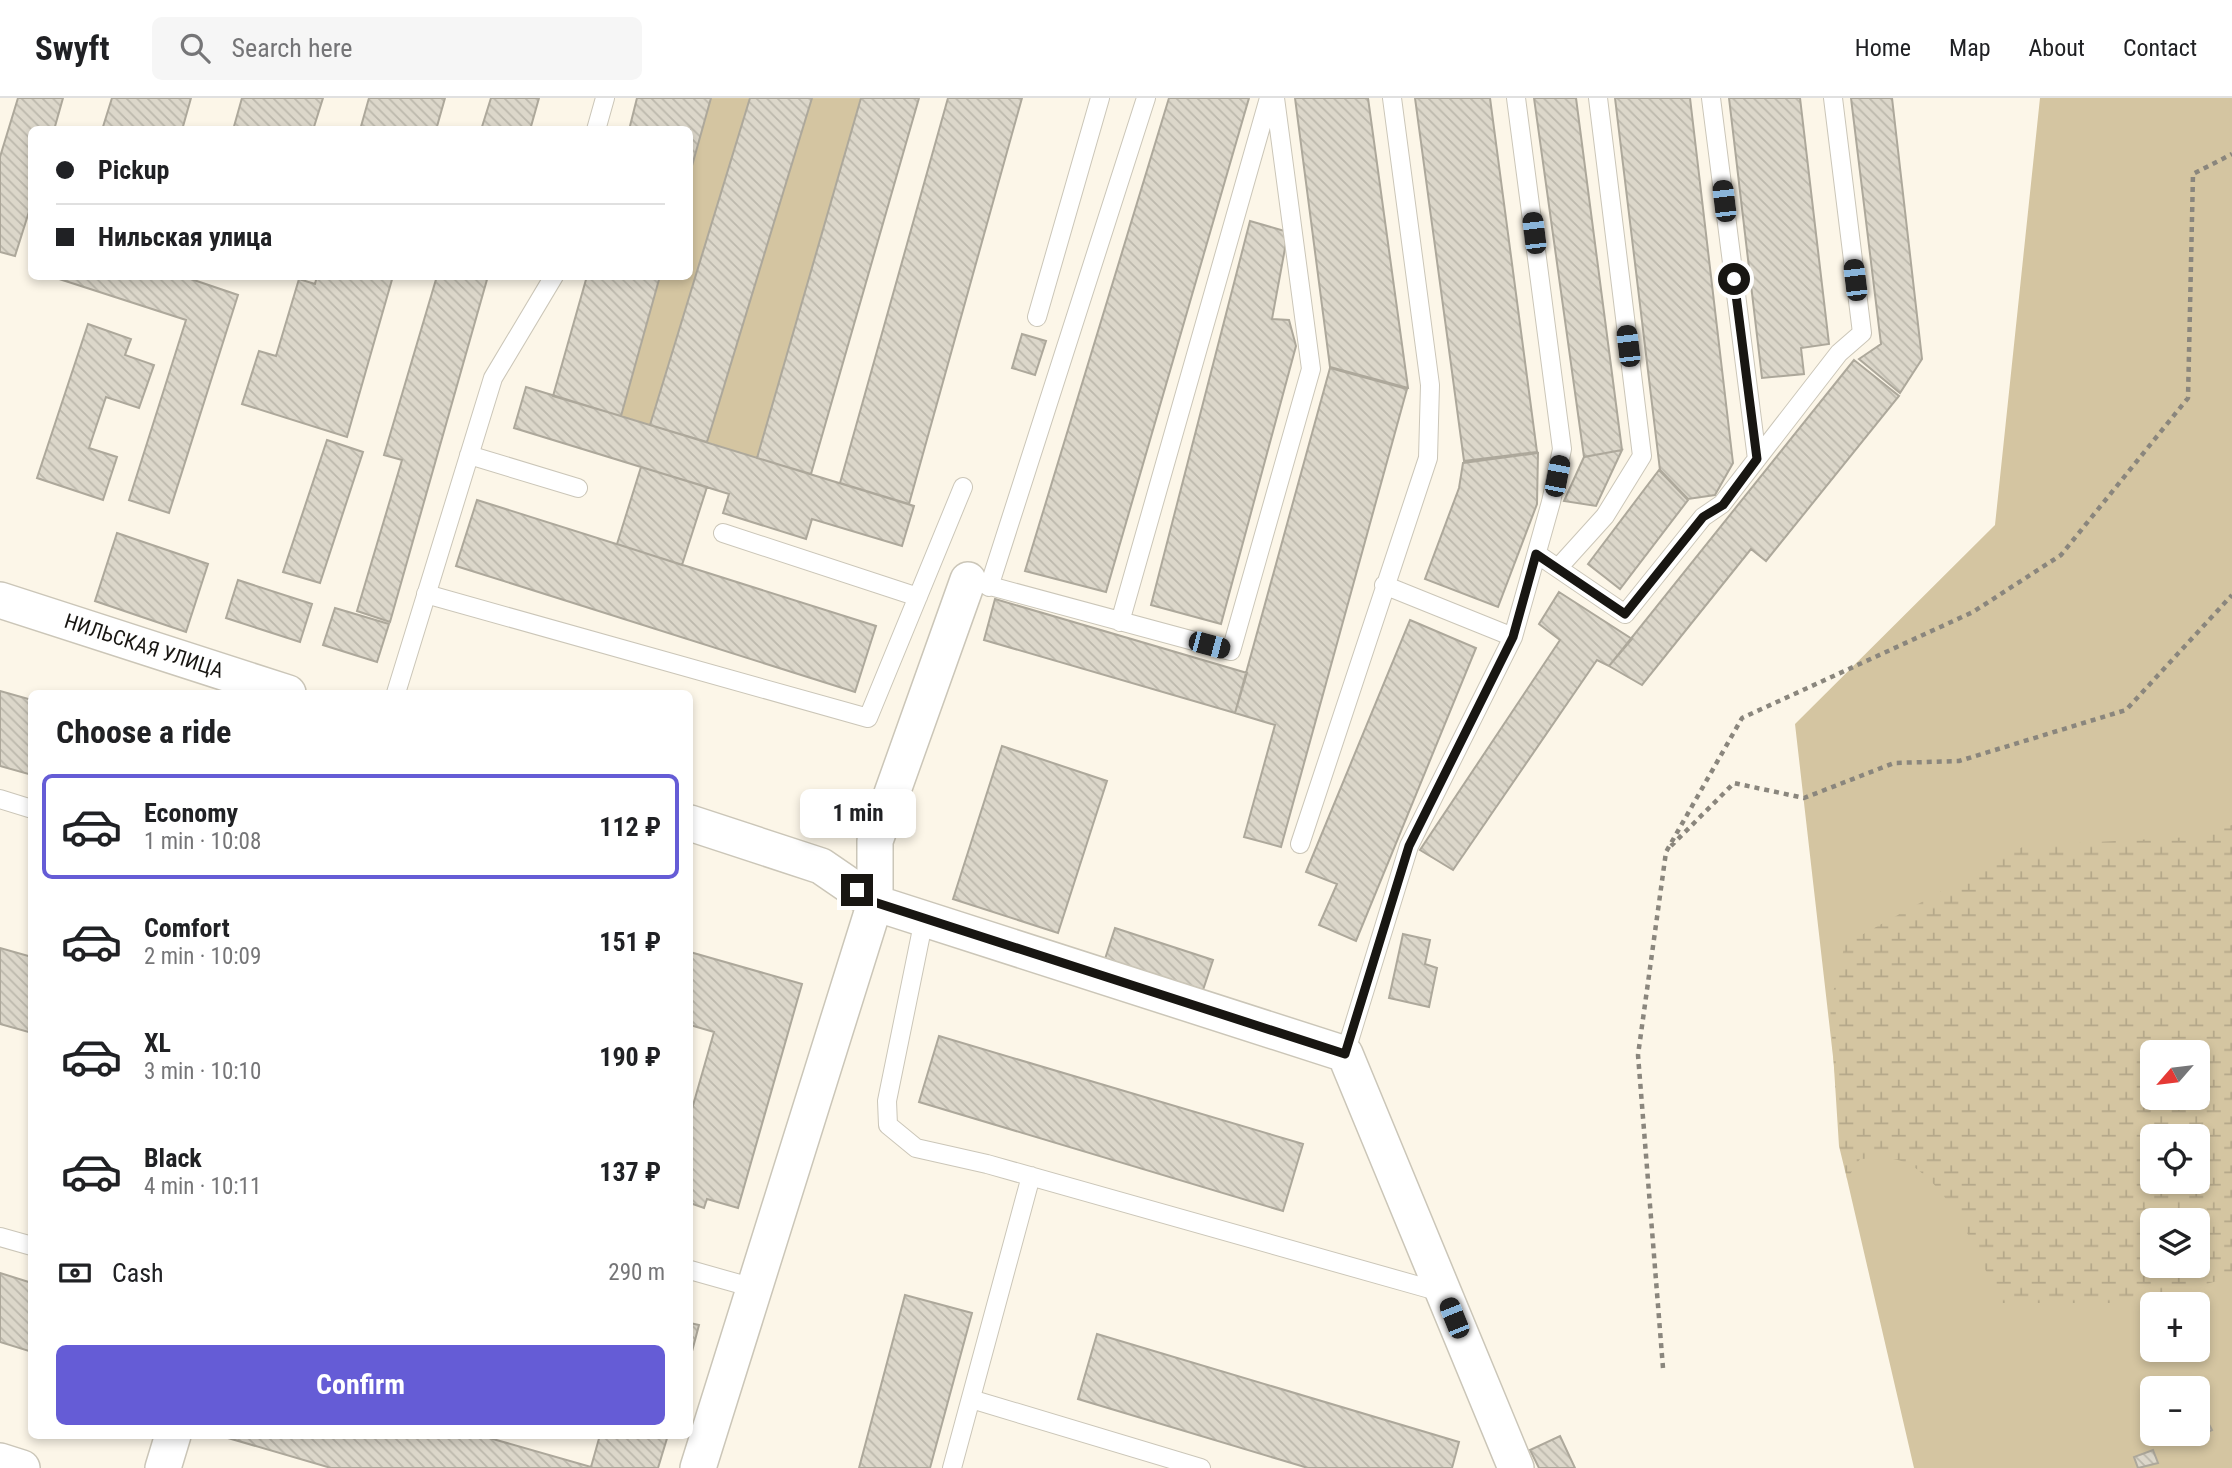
<!DOCTYPE html>
<html lang="en">
<head>
<meta charset="utf-8">
<style>
  body { margin:0; font-family:"Roboto Condensed",sans-serif; background:#f6f6f6; color:#202124; height:100vh; display:flex; flex-direction:column; font-size:26px; white-space:nowrap }
  * { box-sizing:border-box; margin:0 }
  p { font-size:23px; color:#757577 }
  .icon { flex:none; width:38px; height:38px; fill:none; stroke:currentColor; stroke-width:2; stroke-linecap:round; stroke-linejoin:round }
  .map { position:relative; flex:1; overflow:hidden }
  .sheet { position:absolute; left:28px; top:592px; width:665px; height:749px; display:flex; flex-direction:column; background:#fff; border-radius:10px; box-shadow:0 4px 10px #0003 }
  .sheet>* { flex:none }
  .top-card { position:absolute; left:28px; top:28px; width:665px; height:154px; border-radius:10px; box-shadow:0 4px 10px #0003; display:grid; align-content:center; height:154px; padding:0 28px; background:#fff }
  .needle { width:46px; rotate:242deg }
  .controls { position:absolute; left:2140px; top:942px; display:grid; gap:14px }
  .controls a { display:grid; place-items:center; width:70px; height:70px; border-radius:10px; background:#fff; box-shadow:0 4px 10px #0003; font-size:35px }
  .end { position:absolute; width:32px; height:32px; margin:-16px; border:9px solid #181612; background:#fff; box-shadow:0 0 0 4px #fff }
  .from { border-radius:50% }
  .bubble { position:absolute; height:49px; border-radius:10px; background:#fff; box-shadow:0 4px 10px #0003; font-size:23px; font-weight:700; line-height:49px; text-align:center }
  .car { position:absolute; width:21px; height:42px; margin:-21px -10px; border-radius:9px; box-shadow:0 0 5px 2px #0007; background:linear-gradient(#222 24%,#8ab4d8 0 40%,#222 0 76%,#8ab4d8 0 86%,#222 0) }
  .top-card b { display:flex; align-items:center; gap:24px; height:66px; font-size:26px }
  .top-card b+b { border-top:2px solid #e0e0e0 }
  .top-card i { width:18px; height:18px; background:#202124 }
  ul { padding:0; list-style:none }
  li { display:flex; align-items:center; gap:21px; height:105px; margin:0 14px 10px; padding:0 14px; border:4px solid transparent; border-radius:10px }
  li div { flex:1 }
  li b { display:block; font-size:26px }
  li em { font-style:normal; font-weight:700 }
  li.selected { border-color:#655cd6 }
  li>.icon { width:63px; height:63px; stroke-width:1.5 }
  h2 { padding:0 28px; font-size:32px; line-height:84px }
  .pay { display:flex; align-items:center; gap:18px; height:77px; padding:0 28px; font-size:26px }
  .pay p { margin-inline-start:auto }
  .primary-button { display:flex; gap:14px; margin-top:auto; padding:14px 28px }
  .primary-button a { flex:1; height:80px; border-radius:10px; background:#655cd6; color:#fff; font-size:28px; font-weight:700; line-height:80px; text-align:center }
  header { display:flex; align-items:center; gap:42px; box-sizing:border-box; height:98px; padding:0 35px; background:#fff; border-bottom:2px solid #e0e0e0 }
  header strong { font-size:33px }
  nav { display:flex; gap:38px; margin-inline-start:auto; font-size:24px }
  .search { width:490px; height:63px; background:#f6f6f6; display:flex; align-items:center; gap:18px; box-sizing:border-box; padding:0 24px; border-radius:10px; color:#757577; font-size:26px }
  .map>svg:first-child { display:block }
  .green { fill:#d4c5a1; fill-rule:evenodd }
  .wetland { fill:url(#wetland-marsh); fill-rule:evenodd }
  .building { fill:url(#building-back-hatch); stroke:#ada89b; stroke-width:2 }
  .lines { fill:none; stroke-linecap:round; stroke-linejoin:round }
  .service-casing { stroke:#cbc6b8; stroke-width:20 }
  .minor-casing { stroke:#cbc6b8; stroke-width:38 }
  .path { stroke:#8a867d; stroke-width:4.5; stroke-dasharray:5 5; stroke-linecap:butt }
  .service { stroke:#fff; stroke-width:18 }
  .minor { stroke:#fff; stroke-width:35 }
  .route { stroke:#181612; stroke-width:9 }
  .labels { text-anchor:middle; dominant-baseline:central; stroke-width:5; stroke-linejoin:round; paint-order:stroke }
  .street-label { font-size:21px; fill:#181612; stroke:#fff }
</style>
</head>
<body>
<header>
<strong>Swyft</strong>
<div class="search"><svg class="icon" aria-label="search" viewBox="0 0 24 24"><circle cx="10" cy="10" r="6"/><path d="M15 15l6 6"/></svg>Search here</div>
<nav><a>Home</a><a>Map</a><a>About</a><a>Contact</a></nav>
</header>
<div class="map">
<svg width="2232" height="1370" viewBox="0 0 2232 1370">
  <defs>
    <pattern id="wetland-marsh" width="20" height="14" patternUnits="userSpaceOnUse" patternTransform="scale(1.75)"><rect width="20" height="14" fill="#d4c5a1"/><path d="M1 5h8M5 5V1M11 12h8M15 12V8" fill="none" stroke="#b5a88a"/></pattern>
    <pattern id="building-back-hatch" width="6" height="6" patternUnits="userSpaceOnUse" patternTransform="scale(1.75)"><rect width="6" height="6" fill="#dcd7ca"/><path d="M-1 5l2 2M0 0l6 6M5-1l2 2" fill="none" stroke="#bcb8ac"/></pattern>
  </defs>
  <rect width="100%" height="100%" fill="#fcf6e8"/>
  <path class="green" d="M711,0H750L650,327L621,318L660,179L690,178V75Z
    M812,0H861L757,360L707,344Z
    M2040,0H2232V1370H1914L1847,1081L1795,626L1995,427ZM2152,954H2198V999H2152ZM2152,1038H2198V1083H2152ZM2152,1122H2198V1167H2152ZM2152,1206H2198V1251H2152ZM2152,1290H2198V1335H2152Z"/>
  <path class="wetland" d="M2232,727V1179L2135,1205H2000C1982,1163 1944,1069 1893,1061C1883,1059 1871,1061 1860,1061L1847,1081L1839,1048L1830,907L1845,846L2024,748L2190,739ZM2152,954H2198V999H2152ZM2152,1038H2198V1083H2152ZM2152,1122H2198V1167H2152Z"/>
  <path class="building" d="M18,0H63L54,32H32V104L15,158L0,154V59Z
    M112,0H191L182,32H102Z
    M242,0H323L313,32H233Z
    M369,0H445L436,32H360Z
    M491,0H539L530,32H481Z
    M637,0H711L690,75V32H629Z
    M750,0H812L707,344L650,327Z
    M861,0H919L811,376L757,360Z
    M948,0H1022L909,406L840,385Z
    M1169,0H1249L1106,494L1025,473Z
    M1295,0H1368L1408,290L1330,269Z
    M1415,0H1490L1537,354L1464,363Z
    M1534,0H1576L1622,352L1584,359Z
    M1615,0H1690L1733,365L1715,397L1688,401L1660,372Z
    M1729,0H1800L1829,246L1801,250L1804,276L1762,280Z
    M1851,0H1892L1922,261L1900,295L1859,261L1881,246Z
    M1250,123L1288,134L1272,221L1289,222L1296,248L1221,526L1151,507Z
    M182,178L238,197L169,415L129,402L186,222L53,179Z
    M317,178H393L347,339L242,306L259,253L276,258L299,181L315,186Z
    M437,178H488L390,524L357,513L402,362L384,357Z
    M587,178H660L621,318L553,298Z
    M88,226L131,241L125,257L154,267L139,310L106,299L89,350L117,359L103,402L37,380Z
    M1022,236L1046,243L1035,277L1012,270Z
    M1854,262L1899,298L1766,463L1751,451L1642,587L1609,568Z
    M1330,270L1407,291L1281,749L1244,739L1275,627L1235,615Z
    M526,289L914,408L902,448L812,421L806,441L723,415L729,396L514,330Z
    M327,342L363,354L320,485L283,474Z
    M1622,352L1596,408L1564,403L1584,359Z
    M1538,355L1537,406L1498,509L1425,481L1459,390L1463,365Z
    M641,369L707,389L682,467L617,446Z
    M1659,372L1688,402L1620,491L1588,466Z
    M477,402L876,528L855,594L456,468Z
    M117,435L208,466L186,534L95,503Z
    M238,482L312,506L300,544L226,520Z
    M1559,494L1632,541L1609,568L1597,562L1453,772L1420,752L1560,542L1539,526Z
    M995,501L1247,575L1235,615L984,542Z
    M335,510L389,526L377,564L323,547Z
    M1410,522L1476,550L1356,843L1319,827L1337,786L1306,774Z
    M0,593L32,602V677L0,668Z
    M1002,648L1107,683L1058,835L953,801Z
    M1115,830L1213,862L1203,892L1105,861Z
    M1403,836L1430,842L1425,866L1437,870L1429,909L1389,900Z
    M0,850L32,859V935L0,926Z
    M690,854L802,886L738,1110L707,1101L704,1110L690,1105V1018L714,934L690,927Z
    M939,938L1303,1046L1283,1113L919,1004Z
    M0,1175L32,1185V1254L0,1244Z
    M905,1197L972,1215L930,1370H859Z
    M690,1225L699,1227L690,1261Z
    M1097,1236L1459,1344L1452,1370H1308L1078,1301Z
    M2201,1311L2212,1332L2192,1342L2188,1335H2198V1313Z
    M229,1337H479L591,1369L600,1337H668L658,1370H331L228,1340Z
    M1560,1338L1575,1370H1539L1530,1352Z
    M2153,1352L2158,1365L2138,1370L2134,1359Z"/>
  <g class="lines">
    <defs>
      <path id="service" d="M1711,0L1757,361
        M596,32L605,0
        M1037,219L1100,0
        M469,357L578,390
        M723,435L918,499
        M1537,456L1625,516L1703,419L1722,406L1839,255L1862,235L1833,0
        M1558,470L1605,418L1642,358L1598,0
        M968,482L1231,553L1311,271L1275,0
        M1384,487L1513,539
        M989,489L1146,0
        M426,496L868,620L963,389
        M1120,524L1269,0
        M396,595L493,280L554,178
        M0,701L32,711
        M1300,746L1428,360L1430,287L1392,0
        M924,821L887,1003L888,1027L916,1050L987,1066L1444,1195
        M1345,956L1409,748L1513,539L1551,404L1562,351L1516,0
        M0,1139L32,1148
        M690,1172L754,1190
        M971,1301L1201,1370
        M952,1370L1031,1078"/>
      <path id="minor" d="M0,502L288,595
        M690,725L821,768L875,805L1345,956L1516,1370
        M0,1363L22,1370
        M163,1370L173,1337
        M698,1370L875,805V743L968,482"/>
    </defs>
    <use href="#service" class="service-casing"/>
    <use href="#minor" class="minor-casing"/>
    <path class="path" d="M1671,748L1734,685L1804,700L1894,665L1959,663L2126,612L2232,497
      M1663,1270L1638,957L1666,754L1742,620L1973,514L2061,457L2188,300L2193,76L2232,56"/>
    <use href="#service" class="service"/>
    <use href="#minor" class="minor"/>
  </g>
  <g class="lines">
    <path class="route" d="M857,792L874,804L1345,956L1409,748L1513,539L1536,456L1625,516L1703,419L1723,407L1757,361L1734,181"/>
  </g>
  <g class="labels">
    <g class="street-label">
      <text transform="translate(144 548) rotate(18)">НИЛЬСКАЯ УЛИЦА</text>
    </g>
  </g>
</svg>
<div class="controls">
<a><svg class="needle" viewBox="-14 -14 28 28"><path d="M0-13l5 13h-10z" fill="#e53935"/><path d="M0 13l5-13h-10z" fill="#757577"/></svg></a>
<a><svg class="icon" aria-label="locate" viewBox="0 0 24 24"><circle cx="12" cy="12" r="6"/><path d="M12 2v4M12 18v4M2 12h4M18 12h4"/></svg></a>
<a><svg class="icon" aria-label="layers" viewBox="0 0 24 24"><path d="M12 4l9 5-9 5-9-5zM3 14l9 5 9-5"/></svg></a>
<a>+</a>
<a>−</a>
</div>
<i class="end from" style="left:1734px;top:181px"></i>
<i class="end" style="left:857px;top:792px"></i>
<div class="bubble" style="left:800px;top:691px;width:116px">1 min</div>
<i class="car" style="left:1724px;top:103px;rotate:353deg"></i>
<i class="car" style="left:1534px;top:135px;rotate:353deg"></i>
<i class="car" style="left:1855px;top:182px;rotate:353deg"></i>
<i class="car" style="left:1628px;top:248px;rotate:353deg"></i>
<i class="car" style="left:1557px;top:378px;rotate:11deg"></i>
<i class="car" style="left:1209px;top:547px;rotate:105deg"></i>
<i class="car" style="left:1454px;top:1220px;rotate:338deg"></i>
<div class="top-card">
<b><i class="from"></i>Pickup</b>
<b><i></i>Нильская улица</b>
</div>
<section class="sheet">
<h2>Choose a ride</h2>
<ul>
<li class="selected"><svg class="icon" aria-label="car" viewBox="0 0 24 24"><path d="M5 17H2v-5l4-1 3-4h7l3 4 3 1v5h-3M9 17h6M6 11h13"/><circle cx="7" cy="17" r="2"/><circle cx="17" cy="17" r="2"/></svg><div><b>Economy</b><p>1 min · 10:08</p></div><em>112 ₽</em></li>
<li><svg class="icon" aria-label="car" viewBox="0 0 24 24"><path d="M5 17H2v-5l4-1 3-4h7l3 4 3 1v5h-3M9 17h6M6 11h13"/><circle cx="7" cy="17" r="2"/><circle cx="17" cy="17" r="2"/></svg><div><b>Comfort</b><p>2 min · 10:09</p></div><em>151 ₽</em></li>
<li><svg class="icon" aria-label="car" viewBox="0 0 24 24"><path d="M5 17H2v-5l4-1 3-4h7l3 4 3 1v5h-3M9 17h6M6 11h13"/><circle cx="7" cy="17" r="2"/><circle cx="17" cy="17" r="2"/></svg><div><b>XL</b><p>3 min · 10:10</p></div><em>190 ₽</em></li>
<li><svg class="icon" aria-label="car" viewBox="0 0 24 24"><path d="M5 17H2v-5l4-1 3-4h7l3 4 3 1v5h-3M9 17h6M6 11h13"/><circle cx="7" cy="17" r="2"/><circle cx="17" cy="17" r="2"/></svg><div><b>Black</b><p>4 min · 10:11</p></div><em>137 ₽</em></li>
</ul>
<div class="pay"><svg class="icon" aria-label="cash" viewBox="0 0 24 24"><path d="M3 7h18v10H3z"/><circle cx="12" cy="12" r="2"/></svg>Cash<p>290 m</p></div>
<div class="primary-button"><a>Confirm</a></div>
</section>
</div>
</body>
</html>
